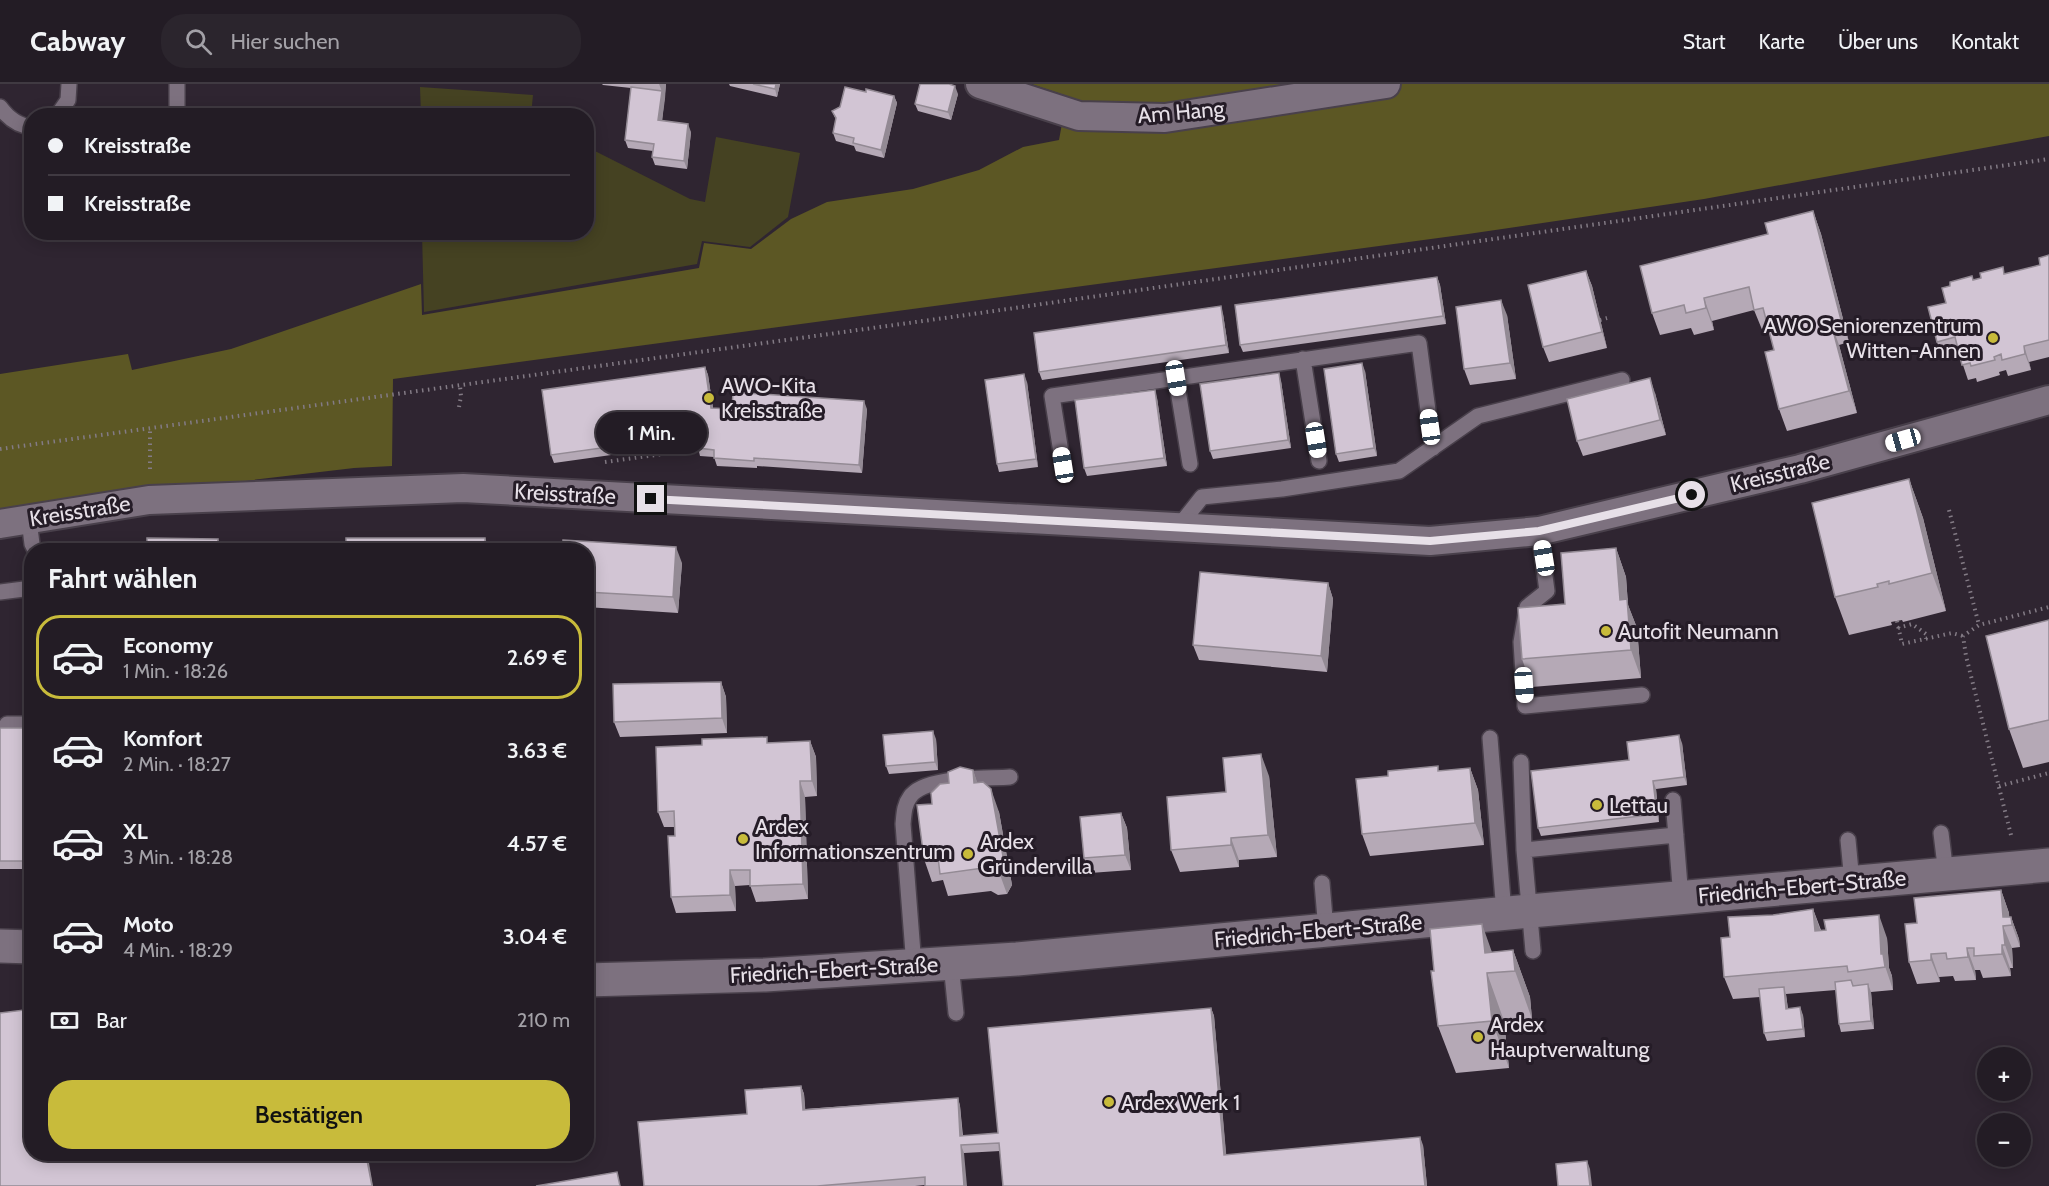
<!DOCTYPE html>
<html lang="de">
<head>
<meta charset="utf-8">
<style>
  body { margin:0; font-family:Cabin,sans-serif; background:#2b252d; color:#f1f3f6; height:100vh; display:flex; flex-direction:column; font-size:22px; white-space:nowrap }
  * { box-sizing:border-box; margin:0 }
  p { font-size:20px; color:#a3a1a7 }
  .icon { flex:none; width:33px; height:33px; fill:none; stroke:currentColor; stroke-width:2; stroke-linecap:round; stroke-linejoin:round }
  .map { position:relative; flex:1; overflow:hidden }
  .side { position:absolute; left:24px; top:459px; width:570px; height:618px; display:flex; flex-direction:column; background:#231c25; border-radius:24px; box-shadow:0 3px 15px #0003,0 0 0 2px #403a42 }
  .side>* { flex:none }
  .banner { position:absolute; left:24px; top:24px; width:570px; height:132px; border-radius:24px; box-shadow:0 3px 15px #0003,0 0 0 2px #403a42; display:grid; align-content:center; height:132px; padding:0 24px; background:#231c25 }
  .tools { position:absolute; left:1977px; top:963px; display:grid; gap:12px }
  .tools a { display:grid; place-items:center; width:54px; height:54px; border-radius:50%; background:#231c25; box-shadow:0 3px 15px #0003,0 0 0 2px #403a42; font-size:30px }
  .end { position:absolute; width:27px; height:27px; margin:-14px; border:8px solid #e7e0e8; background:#111; box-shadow:0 0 0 3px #111 }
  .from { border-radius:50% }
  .bubble { position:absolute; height:42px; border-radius:21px; background:#231c25; box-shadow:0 3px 15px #0003,0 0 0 2px #403a42; font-size:20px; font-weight:600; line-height:42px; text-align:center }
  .car { position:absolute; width:18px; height:36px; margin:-18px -9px; border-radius:8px; box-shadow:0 0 4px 2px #0007; background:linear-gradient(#fff 24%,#345 0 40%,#fff 0 76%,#345 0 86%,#fff 0) }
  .banner b { display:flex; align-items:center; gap:21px; height:57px; font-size:22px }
  .banner b+b { border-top:2px solid #403a42 }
  .banner i { width:15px; height:15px; background:#f1f3f6 }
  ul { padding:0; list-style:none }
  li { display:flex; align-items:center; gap:18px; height:84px; margin:0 12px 9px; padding:0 12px; border:3px solid transparent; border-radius:24px }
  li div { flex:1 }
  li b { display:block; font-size:22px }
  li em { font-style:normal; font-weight:600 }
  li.on { border-color:#c8bb3b }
  li>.icon { width:54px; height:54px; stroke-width:1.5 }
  h2 { padding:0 24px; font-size:27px; line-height:72px }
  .pay { display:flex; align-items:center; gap:15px; height:66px; padding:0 24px; font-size:22px }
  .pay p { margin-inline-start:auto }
  .cta { display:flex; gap:12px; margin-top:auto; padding:12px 24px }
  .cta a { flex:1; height:69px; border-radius:24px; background:#c8bb3b; color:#111; font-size:24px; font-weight:600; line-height:69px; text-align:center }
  header { display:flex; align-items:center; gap:36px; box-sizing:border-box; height:84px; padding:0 30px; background:#231c25; border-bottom:2px solid #403a42 }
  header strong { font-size:28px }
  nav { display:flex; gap:33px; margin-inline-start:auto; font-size:21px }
  .search { width:420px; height:54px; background:#2b252d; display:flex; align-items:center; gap:15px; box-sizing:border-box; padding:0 21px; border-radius:24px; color:#a3a1a7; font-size:22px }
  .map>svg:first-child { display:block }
  .green { fill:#454222 }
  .forest { fill:#5c5724 }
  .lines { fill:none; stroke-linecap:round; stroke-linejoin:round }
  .lane-casing { stroke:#49404b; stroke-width:18 }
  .street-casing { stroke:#49404b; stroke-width:32 }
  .secondary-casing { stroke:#49404b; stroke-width:36 }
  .path { stroke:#837b85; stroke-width:4; stroke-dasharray:1.5 4.5; stroke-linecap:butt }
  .lane { stroke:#7d717f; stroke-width:15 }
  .street { stroke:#7d717f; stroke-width:28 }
  .secondary { stroke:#7d717f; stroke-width:33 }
  .wall { fill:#b5a9b6 }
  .shaded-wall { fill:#938a94 }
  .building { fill:#d2c5d4; stroke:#938a94; stroke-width:1.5 }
  .route { stroke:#e7e0e8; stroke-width:8 }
  .poi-dot { fill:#c8bb3b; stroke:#251c27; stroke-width:2 }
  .labels { text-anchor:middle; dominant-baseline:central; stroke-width:6; stroke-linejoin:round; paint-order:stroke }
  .street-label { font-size:22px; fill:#e7e0e8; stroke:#251c27 }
  .poi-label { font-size:22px; fill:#e7e0e8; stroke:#251c27; text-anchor:start }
</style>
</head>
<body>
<header>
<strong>Cabway</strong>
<div class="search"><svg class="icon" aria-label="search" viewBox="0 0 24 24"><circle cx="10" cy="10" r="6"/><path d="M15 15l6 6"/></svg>Hier suchen</div>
<nav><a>Start</a><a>Karte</a><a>Über uns</a><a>Kontakt</a></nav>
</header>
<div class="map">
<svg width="2049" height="1102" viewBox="0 0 2049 1102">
  <rect width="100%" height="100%" fill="#2f2531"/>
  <path class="green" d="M420,3L533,11L531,31H421Z
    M716,53L800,69L788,133L750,163L702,157L697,180L424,228L422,149L586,148L587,63L690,115L705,118Z"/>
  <path class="forest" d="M1031,0H2049V52L1704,115L1468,150L393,295L392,382L354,384L0,426V290L128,270L132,286L231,265L421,200L422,231L699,184L704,159L751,165L791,135L827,118L913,105L979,86L1023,63L1059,56L1067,12Z"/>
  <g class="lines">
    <defs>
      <path id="lane" d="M177,0V32
        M0,23C8,34 18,42 32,43
        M57,32L68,16L69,0
        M1303,275L1319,377
        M1176,294L1190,380
        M1063,381L1052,312L1419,259L1433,364
        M29,436L32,460L35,466
        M1179,442L1202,413L1282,405L1399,387L1478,332L1622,296
        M1539,447L1547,507L1527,523L1521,558L1525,622L1642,611
        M0,508L32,504
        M7,640H32
        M1490,654L1504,829
        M1521,678L1524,766L1533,867
        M1673,716L1681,814
        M1941,749L1946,790
        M1848,756L1852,798
        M1524,766L1676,751
        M1322,799L1326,846
        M951,880L956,929
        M914,882L903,740C904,730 904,721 910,713C924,692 985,695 1010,693"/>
      <path id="street" d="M980,0L1079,32L1165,34L1386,0
        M0,440L149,416L463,404L1430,457L1539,447L1800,385L2049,316"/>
      <path id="secondary" d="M0,862L32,863
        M586,896L765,891L1017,875L1530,827L2049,781"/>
    </defs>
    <use href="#lane" class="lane-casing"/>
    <use href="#street" class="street-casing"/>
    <use href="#secondary" class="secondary-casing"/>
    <path class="path" d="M1600,236L1607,234
      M459,323L461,312L460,302
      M0,365L959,232L2049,75
      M605,378L699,365
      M150,385V344
      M1949,426L1979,541
      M1897,537L1902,560L1952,549L1963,552
      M1898,544L1912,540L1926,550V555
      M1999,702L2049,689
      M2011,751L1966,572L1963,552L1979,541L2049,523"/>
    <use href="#lane" class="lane"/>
    <use href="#street" class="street"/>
    <use href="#secondary" class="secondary"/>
  </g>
  <path class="wall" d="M602,0H666L662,37L691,48L687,85L655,81L652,73L653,67L628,64L625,56L631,4L603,1Z
    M729,0H780L777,13L730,2Z
    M866,8L894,12L897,19L884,74L856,67L854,62L836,57L833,49L836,36L832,27Z
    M958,10L951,36L918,27L915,20Z
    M1813,127L1821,150L1849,258L1839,261L1857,329L1787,347L1779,325L1774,266L1769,247L1763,248L1754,226L1712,237L1714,246L1694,251L1691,244L1660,251L1652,229Z
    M2049,171V273L2029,278L2031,286L2008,292L2006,286L1999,288L2000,291L1977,298L1976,294L1968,296L1959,269L1942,273L1937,258L1946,219L1973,196L2005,190L2040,181Z
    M1586,187L1592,202L1607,264L1549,278L1543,263Z
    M1437,193L1440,201L1446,240L1243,268L1240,261Z
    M1223,230L1229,269L1042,296L1039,288Z
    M1507,231L1516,295L1470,301L1464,285Z
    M705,283L708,291L713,324L732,325H867L862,389L757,382V384L717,382L714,373L700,372L697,359L554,379L551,371Z
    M1365,287L1377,372L1339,378L1336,370Z
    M1281,297L1291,364L1213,375L1210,367Z
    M1027,298L1038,383L999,388L997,380Z
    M1655,309L1666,351L1583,372L1577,357Z
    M1157,314L1167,382L1087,392L1084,384Z
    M1909,395L1923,434L1946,527L1903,538L1902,536L1891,538L1892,541L1849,551L1835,513Z
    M1616,464L1626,493L1628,521L1637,544L1641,594L1532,603L1522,575L1565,520Z
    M586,466L682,479L678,529L586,523Z
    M1328,499L1333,515L1327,588L1199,576L1193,561Z
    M2049,536V678L2023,684L2009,645Z
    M721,598L726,613L727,649L620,653L614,638Z
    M0,644H32V785H0Z
    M936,655L938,686L889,690L886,682Z
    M810,657L816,673L817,712L805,713L808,815L756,818L750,801L735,802L736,827L676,829L671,813L675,752L674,743H664L658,728L769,659Z
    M1682,659L1687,701L1656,705L1659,738L1541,752L1538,744L1629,676Z
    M1470,684L1478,706L1484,761L1370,772L1362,750L1440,687Z
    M973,686L977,699L999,728L1012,801L1007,810L998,811L991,807L948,812L943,796L932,798L924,775L932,720Z
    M1269,692L1277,773L1239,776V783L1180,788L1171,766L1226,708Z
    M1121,729L1127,744L1131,786L1090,789L1084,774Z
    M2001,806L2009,829V833H2011L2019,855L2020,863L2012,864L2013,884H2010L2011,892L1983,894L1980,886H1975L1976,896L1955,897L1953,892L1939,893L1940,898L1917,900L1909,878L1917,839Z
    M1813,825L1821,846L1887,854L1889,884L1892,892L1893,906L1871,908L1874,945L1841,948L1839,940L1836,906L1786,910L1788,925L1803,931L1805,953L1767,957L1764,949L1760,913L1733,915L1724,893L1730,853L1773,831Z
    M1513,866L1530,913L1532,935L1504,937L1509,984L1456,989L1438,942L1434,887L1492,868Z
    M1211,924L1214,932L1226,1071L1423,1061L1427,1102L1000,1067L964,1069L925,1101L915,1102H644L747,1030L801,1002L804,1010L805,1025L958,1014L960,1022L963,1052L998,1049Z"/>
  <path class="shaded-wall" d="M659,0H666L665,15Z
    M776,0H780L777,13L775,5Z
    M955,2L958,10L951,36L948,28Z
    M662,7L665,15L661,44L658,36Z
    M894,12L897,19L884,74L881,66Z
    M688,40L691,48L687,85L684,77Z
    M1813,127L1821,150L1849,258L1841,236Z
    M1586,187L1592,202L1607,264L1602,248Z
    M1437,193L1440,201L1446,240L1443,232Z
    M1704,214L1712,237L1714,246L1706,224Z
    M1501,216L1507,231L1516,295L1510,279Z
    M1221,222L1223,230L1229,269L1226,261Z
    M1831,239L1839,261L1857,329L1849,307Z
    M2024,262L2029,278L2031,286L2025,270Z
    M1362,279L1365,287L1377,372L1374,364Z
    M705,283L708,291L714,331L711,324Z
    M1279,289L1281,297L1291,364L1288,356Z
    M1024,290L1027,298L1038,383L1036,375Z
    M1650,294L1655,309L1666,351L1660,336Z
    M1155,306L1157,314L1167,382L1164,374Z
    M864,317L867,325L862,389L859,381Z
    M1909,395L1923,434L1946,527L1932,489Z
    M485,454L490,466H485Z
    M218,455L222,466H217Z
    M676,463L682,479L678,529L673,513Z
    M1616,464L1626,493L1628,521L1637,544L1641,594L1631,566L1620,516Z
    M1328,499L1333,515L1327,588L1321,572Z
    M721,598L726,613L727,649L722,634Z
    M933,647L936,655L938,686L935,678Z
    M1679,651L1682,659L1687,701L1684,693Z
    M810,657L816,673L817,712L812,697Z
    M1261,670L1269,692L1277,773L1268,751Z
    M1470,684L1478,706L1484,761L1475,739Z
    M973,686L981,709L974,699Z
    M800,697L805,713L808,815L803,800Z
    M1653,697L1656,705L1659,738L1657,730Z
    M991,705L999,728L1012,801L1007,810L999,788Z
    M1121,729L1127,744L1131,786L1125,771Z
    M1231,754L1239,776V783L1231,761Z
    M730,786L735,802L736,827L730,811Z
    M2001,806L2009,829L2010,841L2003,833Z
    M1813,825L1821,848L1815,847Z
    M1879,831L1887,854L1889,884L1892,892L1893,906L1881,870Z
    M2011,833L2019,855L2020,863L2012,841Z
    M1482,840L1499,888L1485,869Z
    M2003,842L2012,864L2013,884L2005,861Z
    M2002,861L2010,884L2011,892L2002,870Z
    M1967,864L1975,886L1976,896L1968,873Z
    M1513,866L1530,913L1532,935L1515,887Z
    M1931,870L1939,893L1940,898L1931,876Z
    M1487,889L1504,937L1509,984L1492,937Z
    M1868,900L1871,908L1874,945L1871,937Z
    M1784,903L1786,911L1789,933L1786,925Z
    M1800,923L1803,931L1805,953L1803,945Z
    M1211,924L1214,932L1227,1079L1224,1071Z
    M801,1002L804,1010L806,1033L803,1026Z
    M958,1014L960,1022L963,1060L960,1052Z
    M1420,1053L1423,1061L1427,1102H1425Z
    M961,1061L964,1069L967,1102H964Z
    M366,1071L369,1079L373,1102H372Z
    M1587,1077L1590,1085L1592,1102H1590Z"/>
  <path class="building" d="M753,0H776L775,5Z
    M920,0H949L955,2L948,28L915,20Z
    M631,3L662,7L658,36L688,40L684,77L652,73L654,60L625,56Z
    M845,3L866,8V5L894,12L881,66L853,59L854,54L833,49L836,34L832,27L840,23Z
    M1813,127L1841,236L1831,239L1849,307L1779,325L1765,268L1774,266L1763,224L1754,226L1749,203L1704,214L1706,224L1686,229L1684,221L1652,229L1640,182L1768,150L1765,139Z
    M2049,171V256L2024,262L2025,270L2002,276L2001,270L1994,273L1995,276L1971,282L1970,279L1962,281L1955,253L1937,258L1928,223L1946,219L1942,204L1950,202V198L1972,192L1973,196L1981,194L1980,189L2003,183L2004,190L2040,181L2039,174Z
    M1586,187L1602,248L1543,263L1528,201Z
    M1437,193L1443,232L1240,261L1235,221Z
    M1501,216L1510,279L1464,285L1456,223Z
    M1221,222L1226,261L1039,288L1034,249Z
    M1362,279L1374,364L1336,370L1324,285Z
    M705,283L711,324L732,325L733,308L864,317L859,381L754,374V377L714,374V366L698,364L695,351L551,371L542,306Z
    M1279,289L1288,356L1210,367L1200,300Z
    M1024,290L1036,375L997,380L985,296Z
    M1650,294L1660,336L1577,357L1567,315Z
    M1155,306L1164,374L1084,384L1075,316Z
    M1909,395L1932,489L1889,500V497L1877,500L1878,503L1835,513L1812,419Z
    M147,454L218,455L217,466H147Z
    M346,454H485V466H346Z
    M563,456L676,463L673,513L586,508V466H563Z
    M220,462L320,463V466H220Z
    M1616,464L1620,516L1627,515L1631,566L1522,575L1518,524L1565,520L1561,469Z
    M1200,488L1328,499L1321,572L1193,561Z
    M2049,536V636L2009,645L1986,552Z
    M721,598L722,634L614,638L613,600Z
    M0,644H32V777H0Z
    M933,647L935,678L886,682L883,651Z
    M1679,651L1684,693L1653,697L1657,730L1538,744L1531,687L1629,676L1627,658Z
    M767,653V659L810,657L812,697H800L803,800L750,802V786H730V811L671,813L668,752H675L674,727L658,728L656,663L702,661V655Z
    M1261,670L1268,751L1231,754V761L1171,766L1167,713L1226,708L1223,674Z
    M1438,682V687L1470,684L1475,739L1362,750L1356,695L1388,692V687Z
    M960,683L973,686L974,699L983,698L991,705L1004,778L999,788L990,789L983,784L940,790L938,773L924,775L917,721L932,720L931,709L940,700L949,699L948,688Z
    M1121,729L1125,771L1084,774L1080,733Z
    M2001,806L2003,833H2011L2012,841L2003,842L2005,861H2002V870L1974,872V864H1967L1968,873L1947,875L1946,869L1931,870V876L1909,878L1905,840L1917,839L1914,814Z
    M1813,825L1815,847L1826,846L1824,836L1879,831L1881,870H1883L1885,883L1848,888L1847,882L1724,893L1721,854L1730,853L1728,833L1773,831Z
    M1482,840L1485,869L1513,866L1515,887L1487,889L1492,937L1438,942L1431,887H1434L1430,845Z
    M1851,896L1853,902L1868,900L1871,937L1839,940L1835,898Z
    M1784,903L1786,925L1800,923L1803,945L1764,949L1759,905Z
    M1211,924L1224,1071L1420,1053L1425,1102H1003L999,1059L961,1061L964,1102H925V1093L817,1102H644L638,1038L747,1030L745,1006L801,1002L803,1026L958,1014L960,1052L998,1049L988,944Z
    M32,925V1070H344L345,1075L366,1071L372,1102H0V929Z
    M1587,1077L1590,1102H1558L1556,1080Z
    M617,1088L620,1102H536Z"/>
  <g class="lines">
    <path class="route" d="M651,415L1430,457L1539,447L1692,411"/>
  </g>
  <g class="poi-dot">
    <circle cx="1993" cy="254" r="6"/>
    <circle cx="709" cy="314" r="6"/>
    <circle cx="1606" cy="547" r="6"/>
    <circle cx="1597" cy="721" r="6"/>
    <circle cx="743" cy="755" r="6"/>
    <circle cx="968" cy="770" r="6"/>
    <circle cx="1478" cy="953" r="6"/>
    <circle cx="1109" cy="1018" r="6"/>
  </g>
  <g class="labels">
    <g class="street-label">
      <text transform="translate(1181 28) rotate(-5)">Am Hang</text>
      <text transform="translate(1780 389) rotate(-14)">Kreisstraße</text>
      <text transform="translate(565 410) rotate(3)">Kreisstraße</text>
      <text transform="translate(80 427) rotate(-9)">Kreisstraße</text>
      <text transform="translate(1802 803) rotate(-5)">Friedrich-Ebert-Straße</text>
      <text transform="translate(1318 847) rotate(-5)">Friedrich-Ebert-Straße</text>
      <text transform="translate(834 886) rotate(-3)">Friedrich-Ebert-Straße</text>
    </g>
    <g class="poi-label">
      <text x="1981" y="241" text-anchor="end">AWO Seniorenzentrum<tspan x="1981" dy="25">Witten-Annen</tspan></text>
      <text x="721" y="301">AWO-Kita<tspan x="721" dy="25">Kreisstraße</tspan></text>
      <text x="1618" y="547">Autofit Neumann</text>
      <text x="1609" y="721">Lettau</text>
      <text x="755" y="742">Ardex<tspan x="755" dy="25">Informationszentrum</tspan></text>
      <text x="980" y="757">Ardex<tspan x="980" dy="25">Gründervilla</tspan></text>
      <text x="1490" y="940">Ardex<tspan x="1490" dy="25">Hauptverwaltung</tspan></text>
      <text x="1121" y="1018">Ardex Werk 1</text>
    </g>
  </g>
</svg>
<div class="tools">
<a>+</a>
<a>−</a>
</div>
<i class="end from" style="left:1692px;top:411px"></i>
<i class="end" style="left:651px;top:415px"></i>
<div class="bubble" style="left:596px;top:328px;width:111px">1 Min.</div>
<i class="car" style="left:1176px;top:294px;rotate:171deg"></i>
<i class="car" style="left:1430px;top:343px;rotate:352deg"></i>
<i class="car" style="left:1316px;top:356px;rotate:171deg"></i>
<i class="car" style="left:1903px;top:356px;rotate:254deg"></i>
<i class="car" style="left:1063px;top:381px;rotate:351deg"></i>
<i class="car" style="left:1544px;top:474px;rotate:351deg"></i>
<i class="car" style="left:1524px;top:601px;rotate:176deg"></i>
<div class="banner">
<b><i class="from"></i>Kreisstraße</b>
<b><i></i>Kreisstraße</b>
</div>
<section class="side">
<h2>Fahrt wählen</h2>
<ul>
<li class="on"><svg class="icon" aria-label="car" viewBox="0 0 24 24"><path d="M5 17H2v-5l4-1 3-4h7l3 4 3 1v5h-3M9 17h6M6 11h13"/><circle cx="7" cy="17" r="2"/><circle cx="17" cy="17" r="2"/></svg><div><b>Economy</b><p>1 Min. · 18:26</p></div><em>2.69 €</em></li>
<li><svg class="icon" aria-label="car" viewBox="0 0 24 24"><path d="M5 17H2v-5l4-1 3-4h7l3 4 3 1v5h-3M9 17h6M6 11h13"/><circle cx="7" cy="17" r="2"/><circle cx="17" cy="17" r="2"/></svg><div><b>Komfort</b><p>2 Min. · 18:27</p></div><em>3.63 €</em></li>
<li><svg class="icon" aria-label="car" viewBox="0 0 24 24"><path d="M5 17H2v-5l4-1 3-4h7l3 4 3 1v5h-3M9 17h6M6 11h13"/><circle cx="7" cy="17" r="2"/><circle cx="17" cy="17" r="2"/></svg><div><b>XL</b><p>3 Min. · 18:28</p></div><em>4.57 €</em></li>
<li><svg class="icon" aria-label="car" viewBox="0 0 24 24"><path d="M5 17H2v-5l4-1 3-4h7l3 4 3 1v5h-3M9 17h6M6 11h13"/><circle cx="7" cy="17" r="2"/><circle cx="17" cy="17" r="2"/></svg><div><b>Moto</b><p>4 Min. · 18:29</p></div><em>3.04 €</em></li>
</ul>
<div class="pay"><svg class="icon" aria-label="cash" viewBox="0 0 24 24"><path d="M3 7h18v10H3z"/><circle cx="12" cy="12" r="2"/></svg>Bar<p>210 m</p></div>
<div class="cta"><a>Bestätigen</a></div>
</section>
</div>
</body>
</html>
